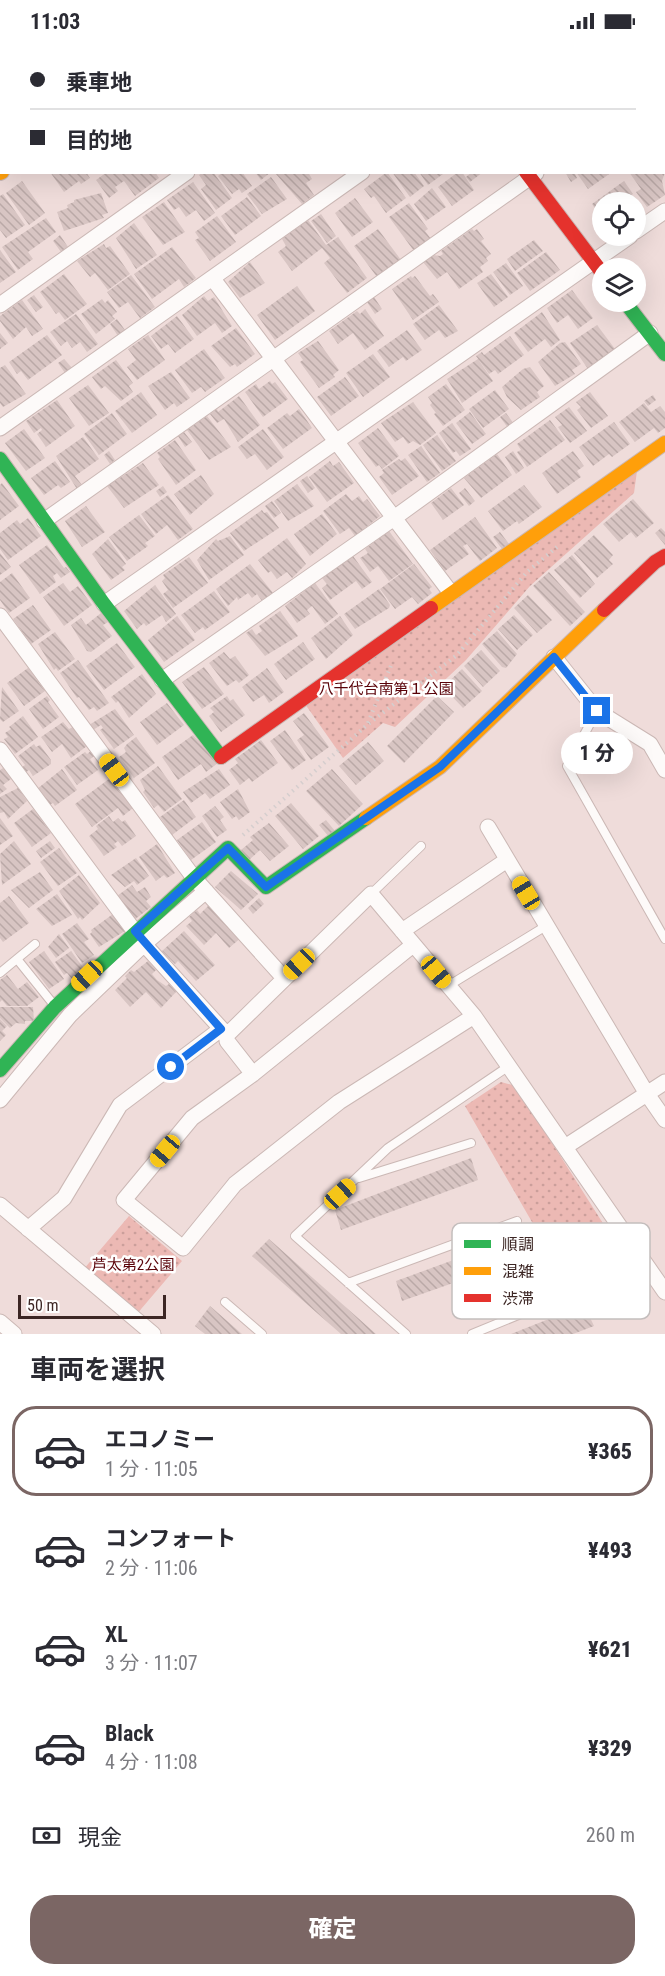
<!DOCTYPE html>
<html lang="ja">
<head>
<meta charset="utf-8">
<style>
  body { margin:0; font-family:"Roboto Condensed","Noto Sans JP",sans-serif; background:#f7f7f7; color:#2b2b33; height:100vh; display:flex; flex-direction:column; font-size:22px; white-space:nowrap }
  * { box-sizing:border-box; margin:0 }
  p { font-size:20px; color:#7c7c81 }
  .icon { flex:none; width:33px; height:33px; fill:none; stroke:currentColor; stroke-width:2; stroke-linecap:round; stroke-linejoin:round }
  .map { position:relative; height:1292px; overflow:hidden }
  .details { display:flex; flex-direction:column; background:#fff; flex:1 }
  .details>* { flex:none }
  .top-card { position:absolute; left:0px; top:0px; width:666px; height:132px; box-shadow:0 6px 24px #0002; display:grid; align-content:center; height:132px; padding:0 30px; background:#fff }
  .fabs { position:absolute; left:592px; top:150px; display:grid; gap:12px }
  .fabs a { display:grid; place-items:center; width:54px; height:54px; border-radius:50%; background:#fff; box-shadow:0 6px 24px #0002; font-size:30px }
  .scale { position:absolute; left:18px; bottom:15px; width:148px; box-sizing:border-box; padding-left:6px; border:3px solid #3c2624; border-top:0; font-size:16px; line-height:21px; white-space:nowrap; color:#3c2624; -webkit-text-stroke:4px #fff; paint-order:stroke }
  .end { position:absolute; width:27px; height:27px; margin:-14px; border:8px solid #1a73e8; background:#fff; box-shadow:0 0 0 3px #fff }
  .from { border-radius:50% }
  .bubble { position:absolute; height:42px; border-radius:21px; background:#fff; box-shadow:0 6px 24px #0002; font-size:20px; font-weight:800; line-height:42px; text-align:center }
  .car { position:absolute; width:18px; height:36px; margin:-18px -9px; border-radius:8px; box-shadow:0 0 4px 2px #0007; background:linear-gradient(#f5c518 24%,#345 0 40%,#f5c518 0 76%,#345 0 86%,#f5c518 0) }
  .top-card b { display:flex; align-items:center; gap:21px; height:57px; font-size:22px }
  .top-card b+b { border-top:2px solid #e1e1e2 }
  .top-card i { width:15px; height:15px; background:#2b2b33 }
  ul { padding:0; list-style:none }
  li { display:flex; align-items:center; gap:18px; height:90px; margin:0 12px 9px; padding:0 18px; border:3px solid transparent; border-radius:24px }
  li div { flex:1 }
  li b { display:block; font-size:22px }
  li em { font-style:normal; font-weight:800 }
  li.current { border-color:#7b6664 }
  li>.icon { width:54px; height:54px; stroke-width:1.5 }
  h2 { padding:0 30px; font-size:27px; line-height:72px }
  .pay { display:flex; align-items:center; gap:15px; height:66px; padding:0 30px; font-size:22px }
  .pay p { margin-inline-start:auto }
  .primary-button { display:flex; gap:12px; margin-top:auto; padding:12px 30px }
  .primary-button a { flex:1; height:69px; border-radius:24px; background:#7b6664; color:#fff; font-size:24px; font-weight:800; line-height:69px; text-align:center }
  .status { display:flex; justify-content:space-between; align-items:center; height:42px; padding:0 30px; background:#fff; direction:ltr }
  .status svg { height:16px; fill:currentColor }
  .map>svg:first-child { display:block }
  .grass { fill:url(#grass-dots) }
  .building { fill:url(#building-back-hatch) }
  .lines { fill:none; stroke-linecap:round; stroke-linejoin:round }
  .lane-casing { stroke:#cbb8b5; stroke-width:10 }
  .street-casing { stroke:#cbb8b5; stroke-width:17 }
  .fast-casing { stroke:#cbb8b5; stroke-width:16 }
  .slow-casing { stroke:#cbb8b5; stroke-width:16 }
  .jam-casing { stroke:#cbb8b5; stroke-width:16 }
  .path { stroke:#d5cece; stroke-width:4; stroke-dasharray:1.5 4.5; stroke-linecap:butt }
  .lane { stroke:#fdfaf9; stroke-width:8 }
  .street { stroke:#fdfaf9; stroke-width:15 }
  .fast { stroke:#30b455; stroke-width:14 }
  .slow { stroke:#ff9f0a; stroke-width:14 }
  .jam { stroke:#e5322d; stroke-width:14 }
  .route { stroke:#1a73e8; stroke-width:8 }
  .labels { text-anchor:middle; dominant-baseline:central; stroke-width:5; stroke-linejoin:round; paint-order:stroke }
  .park-label { font-size:15px; fill:#590208; stroke:#fff }
  .key { fill:#fff; stroke:#c4bebd; stroke-width:1.5 }
  .key-label { font-size:16px; fill:#3c2624 }
</style>
</head>
<body>
<div class="status"><b>11:03</b><svg viewBox="0 0 49 12"><path d="M0 12V9h3v3zM5 12V6h3v6zM10 12V3h3v9zM15 12V0h3v12zM26 1h20v11H26zM47 4h2v5h-2z"/></svg></div>
<div class="map">
<svg width="665" height="1292" viewBox="0 0 665 1292">
  <defs>
    <pattern id="grass-dots" width="8" height="8" patternUnits="userSpaceOnUse" patternTransform="scale(1.5)"><rect width="8" height="8" fill="#ecb9b4"/><path d="M2 2h.1M6 6h.1" fill="none" stroke="#cb9f9b" stroke-width="1.8" stroke-linecap="round"/></pattern>
    <pattern id="building-back-hatch" width="6" height="6" patternUnits="userSpaceOnUse" patternTransform="scale(1.5)"><rect width="6" height="6" fill="#d8c5c3"/><path d="M-1 5l2 2M0 0l6 6M5-1l2 2" fill="none" stroke="#baa9a7"/></pattern>
  </defs>
  <rect width="100%" height="100%" fill="#efdcda"/>
  <path class="grass" d="M637,429L634,451L530,544L466,618L395,685L383,681L343,716L305,662Z
    M501,1040L516,1044L623,1213L620,1226L569,1244L465,1064Z
    M129,1174L182,1219L136,1273L83,1228Z"/>
  <path class="building" d="M50,130H86L90,136L81,142L79,139L64,150Z
    M107,130H155L159,136L135,154L124,139L115,145L118,149L109,156L96,138Z
    M203,130H213L232,156L216,168L201,147L206,143L199,133Z
    M223,130H242L252,144L242,151L239,147L232,152L218,134Z
    M255,130H271L261,138Z
    M279,130H308L312,137L306,141L314,153L302,162L276,132Z
    M387,130L406,156L386,171L374,154L371,156L364,147Z
    M392,130H414L424,144L410,155Z
    M419,130H441L443,132L428,143Z
    M458,130H462L474,148L452,164L438,145Z
    M472,130H483L470,140L466,135Z
    M565,130H574L577,136L571,140Z
    M576,130H612L588,147Z
    M629,130H665L662,139L665,153L647,165L636,150L641,147Z
    M271,135L287,157L262,172L247,152Z
    M22,139L45,171L29,183L6,151Z
    M624,139L633,152L621,160H603L601,175L592,162Z
    M193,140L215,171L204,179L196,168L186,175L179,165L174,168L167,158Z
    M432,146L446,165L426,179L414,162Z
    M101,151L108,171L102,173L104,176L64,189L57,170L68,166L67,163L74,160V158Z
    M3,152L25,183L6,196L0,188V154Z
    M247,155L261,174L235,193L221,174Z
    M355,156L373,180L352,195L335,171Z
    M164,160L185,190L163,203L142,175Z
    M409,161L428,187L425,189L431,197L414,209L389,175Z
    M321,172L336,194L327,201L311,179Z
    M217,174L236,200L210,219L195,198L199,196L195,190Z
    M46,176L56,190L28,210L33,217L18,228L2,205Z
    M308,178L326,203L338,195L367,236L347,251L324,221L340,208L330,216L322,206L292,229L278,210L286,204L282,197Z
    M134,181L157,213L136,227L116,196Z
    M378,187L401,218L377,235L354,204Z
    M472,187L474,189L477,187L484,197L481,199L491,212L486,216L488,219L480,225L483,230L459,247L447,230L437,237L423,220L433,213L440,214L443,212L441,209Z
    M60,193L68,205L61,210L53,199Z
    M534,198L543,209L515,229L507,217Z
    M104,202L106,206L110,204L130,232L108,248L95,231L90,235L77,219Z
    M172,205L196,236L184,245L179,237L152,257L134,232Z
    M0,208L16,230L0,241Z
    M546,210L560,228L530,249L517,231Z
    M250,220L265,241L240,256L228,240Z
    M506,221L523,244L510,253L493,230Z
    M64,232L87,262L65,278L59,270L56,272L40,250Z
    M491,232L508,255L494,265L477,241Z
    M131,233L155,265L140,276L128,260L119,266L107,250Z
    M411,234L412,236L415,234L430,254L433,252L439,260L413,278L392,247Z
    M297,244L315,269L275,298L257,273Z
    M572,248L593,276L578,287L568,273L557,281L547,266Z
    M34,253L43,265L36,270L27,258Z
    M204,254L208,259L214,255L232,284L222,291L215,281L197,294L182,273Z
    M374,255L382,267L375,272L367,260Z
    M102,257L105,261L108,258L117,270L112,274L115,277L96,292L81,272Z
    M22,258L43,287L32,294L26,285L13,297L0,279V274Z
    M439,263L458,289L445,296L439,288L425,298L413,282Z
    M365,267L384,294L365,308L353,291L338,302L329,289L357,269L360,272Z
    M542,270L560,298L551,305L545,297L528,310L514,291Z
    M76,272L98,302L87,310L80,300L72,306L67,299L61,304L50,290Z
    M177,274L194,297L175,311L168,302L161,307L151,294Z
    M117,277L125,288L118,294L110,282Z
    M597,283L615,307L588,327L570,301Z
    M236,286L255,312L237,325L235,322L230,325L211,304Z
    M407,288L422,308L406,319L403,315L389,325L377,309Z
    M0,291L8,301L0,307Z
    M47,293L62,313L28,338L21,329L17,332L9,320Z
    M148,293L165,318L137,338L127,325L136,318L128,307Z
    M510,294L524,313L498,332L495,328L489,332L476,314L482,310L484,313Z
    M318,299L339,328L333,333L335,335L319,346L300,320L303,318L298,311Z
    M565,300L581,322L572,328L575,332L555,344L538,320L560,301Z
    M204,307L225,336L205,350L201,345L192,351L175,328Z
    M373,312L390,335L363,355L346,331Z
    M64,317L72,326L65,331L58,321Z
    M478,317L493,339L462,361L447,337Z
    M116,318L133,341L129,344L133,350L121,359L105,344L101,347L92,335Z
    M5,323L26,352L3,365L0,361V326Z
    M530,325L544,344L537,350L540,355L521,368L507,355L502,345L523,327Z
    M171,330L190,356L177,365L174,361L165,368L148,344Z
    M345,335L359,354L331,374L317,355Z
    M270,339L272,342L275,340L288,357L263,375L245,350L256,342L259,347Z
    M446,342L465,368L443,384L434,372L436,371L430,363L432,361L428,355Z
    M88,343L109,371L89,384L69,356Z
    M495,348L509,367L483,386L469,367Z
    M141,350L157,373L132,391L115,369Z
    M590,350L608,374L591,386L577,368L581,365L576,360Z
    M653,353L656,358L648,364L644,359Z
    M239,354L260,383L238,400L224,377L217,381L210,372L217,367L218,370Z
    M57,358L75,384L46,405L37,392L42,388L41,386L34,391L26,379Z
    M413,360L436,391L420,403L413,399L408,402L403,395L395,400L381,381Z
    M644,361L651,370L660,364L665,370V386L658,391L654,386L635,400L619,380Z
    M569,365L587,389L570,401L558,385L562,383L555,375Z
    M299,367L312,386L283,407L267,386L287,371L290,374Z
    M470,370L486,392L472,402L456,381Z
    M112,371L127,392L99,413L84,392Z
    M506,371L514,382L508,386L500,375Z
    M207,374L231,405L209,418L187,388Z
    M550,378L565,398L527,425L517,410L521,408L517,402Z
    M614,380L630,402L612,415L609,412L593,424L579,405Z
    M452,381L471,407L460,414L456,409L453,411L439,391Z
    M378,386L399,414L382,427L379,423L376,425L358,401Z
    M24,387L45,416L26,429L5,401Z
    M263,387L284,415L267,428L255,412L247,417L238,405Z
    M184,390L192,400L185,405L178,394Z
    M437,393L456,419L442,429L423,403Z
    M83,395L99,417L75,434L82,443L77,447L56,414Z
    M175,398L196,428L176,443L158,417L160,415L157,411Z
    M421,404L440,431L427,440L408,413Z
    M109,409L115,418L110,422L104,413Z
    M513,409L524,426L516,432L505,415Z
    M573,409L584,424L577,429L581,435L557,452L542,431Z
    M497,412L512,433L481,456L464,436Z
    M405,416L419,434L392,453L379,435L384,431L382,428L399,417L401,419Z
    M55,419L70,440L61,446L58,443L44,453L31,436Z
    M330,419L333,424L339,420L354,441L327,460L309,435Z
    M143,421L159,443L124,466L107,444Z
    M201,433L214,452L190,473L174,452Z
    M307,434L315,446L308,451L300,439Z
    M2,441L19,464L0,478V443Z
    M297,442L314,464L288,479L274,459Z
    M524,443L542,465L519,482L517,479L503,489L488,469Z
    M163,444L167,450L160,455L156,449Z
    M451,446L464,463L443,478L431,461Z
    M465,446L475,459L469,464L459,451Z
    M346,452L352,459L359,454L363,460L367,457L380,474L355,494L349,486L340,492L323,469Z
    M168,453L193,487L178,498L167,483L156,492L141,472Z
    M633,457L654,481L636,496L631,490L619,500L603,482Z
    M272,459L281,471L274,476L265,464Z
    M86,464L105,490L82,505L65,479Z
    M262,468L264,471L267,470L279,486L244,509L230,491Z
    M322,472L337,492L310,514L294,492Z
    M139,473L155,494L145,501L148,504L127,519L109,495Z
    M475,475L497,506L480,519L467,502L463,504L469,512L445,529L430,508Z
    M28,476L41,494L8,518L0,507V491L17,478L20,482Z
    M661,486L665,490V503L655,491Z
    M389,489L413,522L389,539L378,524L370,530L360,516L368,511L365,507Z
    M500,490L509,502L502,507L493,495Z
    M594,493L613,513L609,518L613,522L597,536L574,511Z
    M230,494L244,513L209,538L197,518L216,497L218,499Z
    M287,496L306,522L292,536L287,530L277,537L271,529L268,531L258,518Z
    M108,497L126,522L122,525L125,528L111,538L92,512Z
    M47,503L64,526L66,525L70,530L61,536L57,531L53,534L56,540L40,552L19,523Z
    M0,511L11,525L0,533Z
    M572,513L595,542L580,556L554,528Z
    M353,514L372,540L362,547L356,539L330,558L322,546L327,542L322,536Z
    M189,515L208,541L173,566L163,552L168,548L162,539L165,536L163,533Z
    M250,522L273,551L262,559L257,552L252,556L248,551L238,558L237,555L228,564L216,547Z
    M414,522L432,545L429,547L432,551L418,562L412,555L395,567L380,547Z
    M549,530L585,570L570,584L533,544Z
    M12,531L30,556L9,571L0,558V540Z
    M63,541L70,550L78,544L92,563L64,584L43,555Z
    M315,541L338,572L325,582L312,564L307,568L310,572L297,581L285,564Z
    M155,543L176,572L166,580L162,573L146,584L144,581L137,587L124,569Z
    M379,547L390,563L389,566L355,587L344,572Z
    M214,549L230,570L205,588L203,585L195,591L181,573Z
    M528,553L552,578L537,591L514,566Z
    M33,563L51,588L31,602L13,577Z
    M280,569L298,594L265,614L246,591L252,587L256,593L262,589L259,584Z
    M101,571L108,580L103,583L112,594L91,610L87,609L71,583L81,576L86,583Z
    M514,573L533,593L517,608L498,587Z
    M177,574L195,598L164,620L148,598Z
    M340,574L353,593L326,617L311,596Z
    M497,589L517,612L506,626L502,625L482,602Z
    M55,590L75,617L58,629L56,626L54,628L38,602Z
    M303,600L315,617L286,638L274,622Z
    M117,601L135,625L104,648L86,624Z
    M481,608L500,629L483,645L464,624Z
    M224,610L230,617L235,614L249,633L239,641L236,638L227,644L209,621Z
    M78,618L109,661L97,669L94,665L89,668L79,655L77,656L60,631Z
    M204,625L224,652L202,667L182,640Z
    M28,626L45,649L24,664L7,641Z
    M267,626L284,650L269,661L264,653L253,660L242,645Z
    M462,627L482,649L463,666L443,645Z
    M142,632L156,652L129,676L118,659L116,661L111,655Z
    M2,645L19,669L3,680L0,677Z
    M47,654L50,658L48,660L59,675L43,687L29,667Z
    M227,654L230,659L233,657L245,673L221,690L209,674L214,670L210,666Z
    M437,654L454,670L404,721L387,704Z
    M167,661L184,683L157,703L140,680Z
    M115,667L134,693L114,707L100,688L103,686L101,683L93,688L89,683Z
    M304,671L329,705L311,718L297,698L304,693L293,679Z
    M23,674L38,695L15,712L4,697L8,695L5,691L11,687L9,685Z
    M63,680L69,687L73,685L87,704L71,716L62,702L52,710L41,695Z
    M285,688L306,718L292,728L270,699Z
    M193,693L218,721L206,730L201,722L178,738L162,715Z
    M136,695L155,721L134,736L119,715L126,710L124,706L127,702Z
    M261,698L278,721L252,740L249,736L240,743L229,728L238,721L235,717Z
    M368,700L384,719L356,743L339,724Z
    M34,702L36,705L40,703L51,718V722L33,734L29,728L25,731L21,726L25,723L18,714Z
    M91,709L95,714L90,717L98,728L77,743L64,725L85,710L87,712Z
    M158,724L182,757L164,770L158,763L154,766L143,750L145,748L140,738Z
    M3,726L11,737L3,743L7,747L0,752V728Z
    M62,727L77,748L55,764L53,761L49,763L37,747Z
    M219,727L230,743L210,757L205,751L191,761L183,750Z
    M332,727L363,762L339,784L306,749Z
    M109,737L133,766L123,774L118,766L92,785L75,762Z
    M18,746L27,759L8,777L4,770L0,771V755Z
    M238,747L250,770L239,778L236,774L232,777L220,760Z
    M184,758L196,775L172,793L160,775Z
    M291,761L319,794L303,807L275,774Z
    M215,764L224,775L220,778L227,788L217,795L202,774Z
    M33,767L51,791L32,805L14,781Z
    M109,774L113,780L118,776L122,780L125,778L136,794L122,804L118,799L114,802L117,805L104,814L89,794L98,787L96,784Z
    M0,776L13,794L0,803Z
    M326,778L335,789L329,795L319,783Z
    M202,780L216,800L191,818L177,798Z
    M269,781L289,804L270,819L260,808L249,818L241,808L253,798L250,795Z
    M14,799L31,822L2,843L0,812Z
    M50,799L55,806L41,816L36,809Z
    M157,802L175,831L167,836L164,833L156,839L139,815Z
    M59,806L77,831L58,844L40,820Z
    M136,816L149,834L137,843L134,839L125,845L111,833Z
    M231,829L258,852L241,868L215,845Z
    M40,830L53,848L29,866L11,848Z
    M79,833L100,861L82,878L80,875L78,877L59,849Z
    M132,843L137,850L145,845L151,855L146,859L151,865L134,878L117,854Z
    M57,852L72,873L52,884L36,867Z
    M9,854L29,881L3,900L0,896V861Z
    M259,856L264,862L253,872L248,866Z
    M209,863L243,894L229,906L216,891L204,903L186,884L192,879L189,875L197,868L200,872Z
    M113,872L125,889L99,905L90,892L92,890L91,888Z
    M77,881L89,897L84,900L94,913L82,921L62,892Z
    M184,889L215,923L196,939L178,919L175,922L162,909Z
    M59,892L69,906L56,916L48,905Z
    M44,909L64,937L49,947L29,920Z
    M71,909L85,928L72,937L67,931L64,933L55,920Z
    M148,919L156,928L152,932L157,938L166,944L169,942L176,950L161,966L146,950L130,965L115,948L127,936L125,934L131,928L134,930Z
    M7,933L18,947L27,940L39,955L27,964H7L2,958L0,960V938Z
    M0,965H33L34,979H25V982L16,981L10,986L0,976Z
    M0,977L7,984L2,989L6,993L0,999Z
    M471,1116L478,1138L341,1188L335,1168Z
    M530,1190L541,1210L402,1259L396,1239Z
    M269,1197L376,1292H341L252,1214Z
    M584,1263L594,1284L573,1292H511Z
    M210,1264L242,1292H205L195,1284Z"/>
  <g class="lines">
    <defs>
      <path id="lane" d="M153,1L154,2
        M597,669L567,724L665,897
        M371,852L421,804
        M17,917L54,963
        M0,931L35,902
        M448,944L546,884
        M359,1136L471,1101
        M348,1241L517,1179
        M225,1260L262,1292
        M406,1292L295,1194L388,1106L509,1024
        M472,1292L645,1221"/>
      <path id="street" d="M18,0L19,2
        M268,0L270,2
        M546,2L548,0
        M664,41H665
        M636,189L665,169
        M213,237L451,551
        M0,263L187,130
        M0,386L362,130
        M44,479L536,131
        M104,562L630,194
        M0,574L194,836L284,936
        M554,615L597,669L650,702L665,728
        M162,638L394,476L650,291
        M0,708L144,902L227,993V999L253,1032
        M488,785L647,1052L665,1078
        M402,889L507,818
        M413,903L253,1032L192,1076L124,1158L183,1206L235,1142L339,1060L474,974
        M227,993L371,852L474,974L665,1250
        M0,1058L70,973L144,902L206,849
        M565,1105L665,1040
        M0,1163L153,1292
        M28,1187L64,1156L120,1063L221,987
        M0,1280L14,1292"/>
      <path id="fast" d="M625,260L665,312
        M0,417L104,562L221,715
        M0,1028L55,965L228,806L266,845L366,776"/>
      <path id="slow" d="M426,0L427,2
        M183,2L185,0
        M0,131L2,130
        M431,566L665,401
        M366,776L440,725L604,568"/>
      <path id="jam" d="M526,130L603,232
        M604,568L655,520L665,514
        M221,715L431,566"/>
    </defs>
    <use href="#lane" class="lane-casing"/>
    <use href="#street" class="street-casing"/>
    <use href="#fast" class="fast-casing"/>
    <use href="#slow" class="slow-casing"/>
    <use href="#jam" class="jam-casing"/>
    <path class="path" d="M368,681L392,621
      M243,793L367,683L457,613L527,530L557,505"/>
    <use href="#lane" class="lane"/>
    <use href="#street" class="street"/>
    <use href="#fast" class="fast"/>
    <use href="#slow" class="slow"/>
    <use href="#jam" class="jam"/>
  </g>
  <g class="lines">
    <path class="route" d="M171,1025L221,987L135,889L228,806L266,845L440,725L554,615L597,669"/>
  </g>
  <g class="labels">
    <g class="park-label">
      <text x="386" y="647">八千代台南第１公園</text>
      <text x="133" y="1223">芦太第2公園</text>
    </g>
  </g>
  <rect x="452" y="1181" width="198" height="96" rx="9" class="key"/>
  <rect x="464" y="1198" width="27" height="8" fill="#30b455"/>
  <rect x="464" y="1225" width="27" height="8" fill="#ff9f0a"/>
  <rect x="464" y="1252" width="27" height="8" fill="#e5322d"/>
  <g class="key-label">
    <text x="502" y="1208">順調</text>
    <text x="502" y="1235">混雑</text>
    <text x="502" y="1262">渋滞</text>
  </g>
</svg>
<div class="fabs">
<a><svg class="icon" aria-label="locate" viewBox="0 0 24 24"><circle cx="12" cy="12" r="6"/><path d="M12 2v4M12 18v4M2 12h4M18 12h4"/></svg></a>
<a><svg class="icon" aria-label="layers" viewBox="0 0 24 24"><path d="M12 4l9 5-9 5-9-5zM3 14l9 5 9-5"/></svg></a>
</div>
<div class="scale">50 m</div>
<i class="end from" style="left:171px;top:1025px"></i>
<i class="end" style="left:597px;top:669px"></i>
<div class="bubble" style="left:561px;top:690px;width:72px">1 分</div>
<i class="car" style="left:114px;top:728px;rotate:323deg"></i>
<i class="car" style="left:526px;top:851px;rotate:329deg"></i>
<i class="car" style="left:299px;top:922px;rotate:226deg"></i>
<i class="car" style="left:436px;top:930px;rotate:140deg"></i>
<i class="car" style="left:87px;top:934px;rotate:227deg"></i>
<i class="car" style="left:165px;top:1109px;rotate:220deg"></i>
<i class="car" style="left:340px;top:1152px;rotate:47deg"></i>
<div class="top-card">
<b><i class="from"></i>乗車地</b>
<b><i></i>目的地</b>
</div>
</div>
<section class="details">
<h2>車両を選択</h2>
<ul>
<li class="current"><svg class="icon" aria-label="car" viewBox="0 0 24 24"><path d="M5 17H2v-5l4-1 3-4h7l3 4 3 1v5h-3M9 17h6M6 11h13"/><circle cx="7" cy="17" r="2"/><circle cx="17" cy="17" r="2"/></svg><div><b>エコノミー</b><p>1 分 · 11:05</p></div><em>¥365</em></li>
<li><svg class="icon" aria-label="car" viewBox="0 0 24 24"><path d="M5 17H2v-5l4-1 3-4h7l3 4 3 1v5h-3M9 17h6M6 11h13"/><circle cx="7" cy="17" r="2"/><circle cx="17" cy="17" r="2"/></svg><div><b>コンフォート</b><p>2 分 · 11:06</p></div><em>¥493</em></li>
<li><svg class="icon" aria-label="car" viewBox="0 0 24 24"><path d="M5 17H2v-5l4-1 3-4h7l3 4 3 1v5h-3M9 17h6M6 11h13"/><circle cx="7" cy="17" r="2"/><circle cx="17" cy="17" r="2"/></svg><div><b>XL</b><p>3 分 · 11:07</p></div><em>¥621</em></li>
<li><svg class="icon" aria-label="car" viewBox="0 0 24 24"><path d="M5 17H2v-5l4-1 3-4h7l3 4 3 1v5h-3M9 17h6M6 11h13"/><circle cx="7" cy="17" r="2"/><circle cx="17" cy="17" r="2"/></svg><div><b>Black</b><p>4 分 · 11:08</p></div><em>¥329</em></li>
</ul>
<div class="pay"><svg class="icon" aria-label="cash" viewBox="0 0 24 24"><path d="M3 7h18v10H3z"/><circle cx="12" cy="12" r="2"/></svg>現金<p>260 m</p></div>
<div class="primary-button"><a>確定</a></div>
</section>
</body>
</html>
